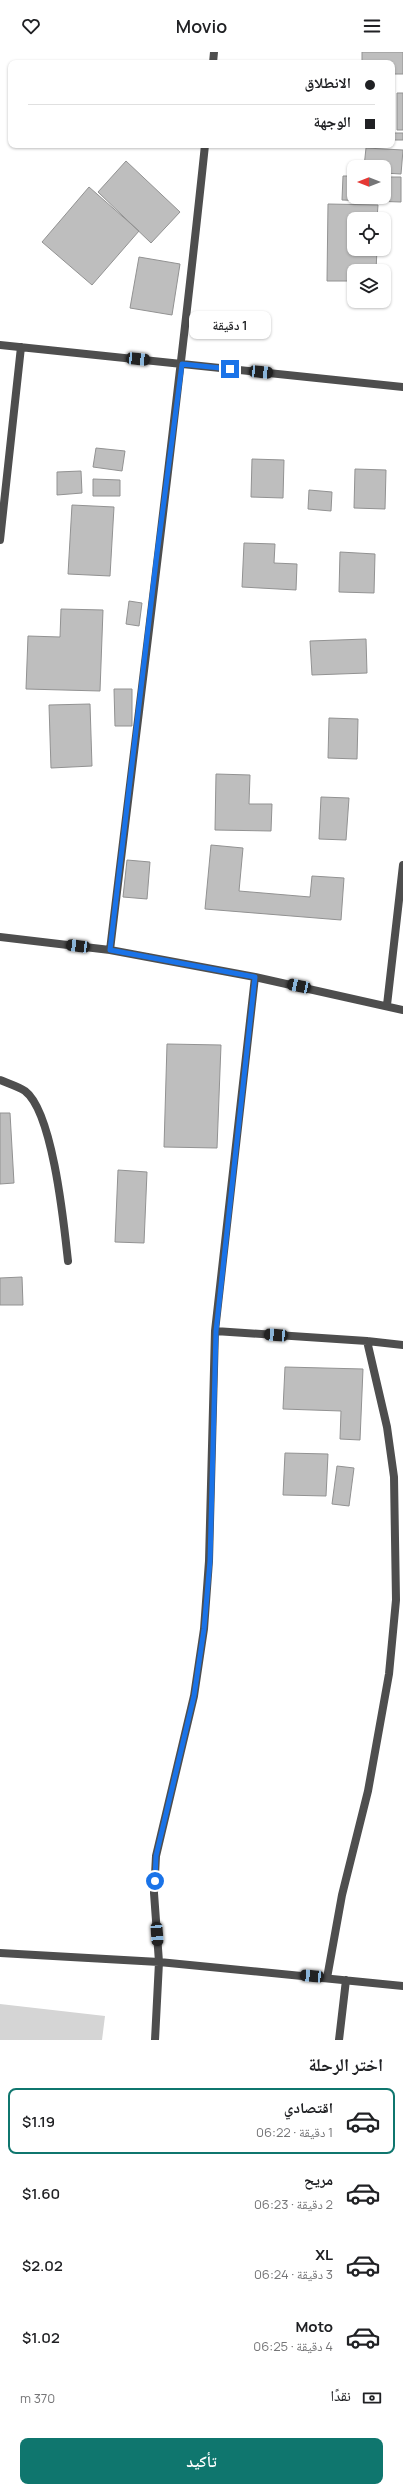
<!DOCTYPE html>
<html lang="ar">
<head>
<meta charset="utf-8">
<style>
  body { margin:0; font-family:Manrope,"Noto Naskh Arabic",sans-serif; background:#f6f6f6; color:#202124; direction:rtl; height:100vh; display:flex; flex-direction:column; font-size:15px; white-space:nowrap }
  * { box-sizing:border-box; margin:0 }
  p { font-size:13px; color:#757577 }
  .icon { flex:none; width:22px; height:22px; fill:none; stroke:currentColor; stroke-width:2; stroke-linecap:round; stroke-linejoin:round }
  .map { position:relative; height:1988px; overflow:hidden; direction:ltr }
  .sheet { display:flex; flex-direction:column; background:#fff; flex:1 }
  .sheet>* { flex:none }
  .banner { position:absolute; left:8px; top:8px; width:387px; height:88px; border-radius:8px; box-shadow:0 1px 3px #0004; direction:rtl; display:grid; align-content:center; height:88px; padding:0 20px; background:#fff }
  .needle { width:26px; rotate:270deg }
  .fabs { position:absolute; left:347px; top:108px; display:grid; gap:8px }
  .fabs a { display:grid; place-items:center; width:44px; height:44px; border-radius:8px; background:#fff; box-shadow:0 1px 3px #0004; font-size:20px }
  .end { position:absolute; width:18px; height:18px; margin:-9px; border:5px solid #1a73e8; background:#fff; box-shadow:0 0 0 2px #fff }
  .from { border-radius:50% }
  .bubble { position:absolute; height:28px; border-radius:8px; background:#fff; box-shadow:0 1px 3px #0004; font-size:13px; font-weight:600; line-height:28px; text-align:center; direction:rtl }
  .car { position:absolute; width:12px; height:24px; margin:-12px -6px; border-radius:5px; box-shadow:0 0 3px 1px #0007; background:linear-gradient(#222 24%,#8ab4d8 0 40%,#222 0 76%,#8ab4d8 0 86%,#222 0) }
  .banner b { display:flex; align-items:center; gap:14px; height:38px; font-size:15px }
  .banner b+b { border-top:1px solid #e0e0e0 }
  .banner i { width:10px; height:10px; background:#202124 }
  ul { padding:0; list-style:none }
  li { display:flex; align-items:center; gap:12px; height:66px; margin:0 8px 6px; padding:0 12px; border:2px solid transparent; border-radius:8px }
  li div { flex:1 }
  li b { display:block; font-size:15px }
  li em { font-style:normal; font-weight:600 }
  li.active { border-color:#0f766e }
  li>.icon { width:36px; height:36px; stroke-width:1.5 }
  h2 { padding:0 20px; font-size:18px; line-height:48px }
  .pay { display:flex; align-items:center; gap:10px; height:44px; padding:0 20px; font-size:15px }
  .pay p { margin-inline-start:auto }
  .action { display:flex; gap:8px; margin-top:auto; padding:8px 20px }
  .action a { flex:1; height:46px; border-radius:8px; background:#0f766e; color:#fff; font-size:16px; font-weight:600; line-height:46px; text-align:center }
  header { display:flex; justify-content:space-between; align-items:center; height:52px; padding:0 20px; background:#fff; font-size:18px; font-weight:600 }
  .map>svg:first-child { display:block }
  .green { fill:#d5d5d5 }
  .building { fill:#bebebe; stroke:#929292 }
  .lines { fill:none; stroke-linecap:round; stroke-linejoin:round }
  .service { stroke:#4e4e4e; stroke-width:8 }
  .minor { stroke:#4e4e4e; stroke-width:8 }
  .route { stroke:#1a73e8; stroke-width:5 }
</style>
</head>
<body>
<header><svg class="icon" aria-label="menu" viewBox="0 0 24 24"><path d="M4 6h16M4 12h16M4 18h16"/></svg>Movio<svg class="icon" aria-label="heart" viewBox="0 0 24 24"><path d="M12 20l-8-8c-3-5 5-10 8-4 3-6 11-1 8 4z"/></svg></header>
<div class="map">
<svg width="403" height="1988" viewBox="0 0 403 1988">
  <rect width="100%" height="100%" fill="#fff"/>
  <path class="green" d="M0,1952L105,1964L102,1988H0Z"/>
  <path class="building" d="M362,0H403V22H392V11H362Z
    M392,41H394L393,81H403V88H392Z
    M397,41H403V78H397Z
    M366,96L403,98L401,122L384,121V115H364Z
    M126,109L180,160L151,191L98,140Z
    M343,124H354V145H384V125H401V150L342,148Z
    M89,135L139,179L92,233L42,190Z
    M328,152L378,153L377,167H354V197H377L376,219H354V229H327Z
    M139,205L180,212L172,263L130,256Z
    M96,396L125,399L122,419L93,415Z
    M252,407L284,408L283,446L251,445Z
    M355,417L386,418L385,457L354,456Z
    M81,419L82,441L57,443V420Z
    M93,427L120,428V444H93Z
    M309,438L332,440L331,459L308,457Z
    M72,453L114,455L110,524L68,522Z
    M244,491L275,492L274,511L297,512L296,538L242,535Z
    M340,500L375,502L374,541L339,540Z
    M129,549L142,551L139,574L126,572Z
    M61,557L103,558L100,639L26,637L28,584L60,585Z
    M366,587L367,621L312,623L310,589Z
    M114,637H132V674H115Z
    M90,652L92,714L51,716L49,653Z
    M329,666L358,667L357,707L328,706Z
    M216,722L250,723L249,752H272L271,779L215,778Z
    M321,745L349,746L346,788L319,787Z
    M211,793L243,796L239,839L310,845L312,824L344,826L341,868L205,857Z
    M127,808L150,810L147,847L123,845Z
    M167,992L221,993L217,1096L164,1095Z
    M0,1061H10L14,1131L0,1132Z
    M118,1118L147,1120L144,1191L115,1190Z
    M22,1225L23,1253H0V1226Z
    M285,1315L363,1317L360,1388L340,1387L341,1359L283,1357Z
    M285,1401L328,1402L326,1444L283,1443Z
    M337,1414L354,1416L349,1454L332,1452Z"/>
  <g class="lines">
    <path class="service" d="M0,1028C7,1031 19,1035 25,1039C53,1060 64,1173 68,1209"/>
    <path class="minor" d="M213,11L214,0
      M0,293L403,335
      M0,488L21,295
      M0,885L110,898L255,925L403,958
      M110,898C142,630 177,362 205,93
      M387,953L403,813
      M215,1279L367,1289L403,1293
      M0,1901L159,1910L403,1934
      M327,1926L342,1843L368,1739L389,1622L396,1548L394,1425L387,1375L367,1289
      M155,1988L159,1910L154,1841L156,1804L194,1644L204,1577L209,1509L215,1279L255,925
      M339,1988L346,1928"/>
  </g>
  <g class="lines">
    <path class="route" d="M155,1829L156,1804L194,1644L204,1577L210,1509L216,1279L255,925L110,898L156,510L182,312L230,317"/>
  </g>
</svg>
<div class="fabs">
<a><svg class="needle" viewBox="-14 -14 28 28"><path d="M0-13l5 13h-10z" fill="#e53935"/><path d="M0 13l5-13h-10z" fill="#757577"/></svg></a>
<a><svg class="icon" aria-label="locate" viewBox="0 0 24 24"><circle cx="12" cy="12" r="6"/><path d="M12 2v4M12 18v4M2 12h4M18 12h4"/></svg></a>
<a><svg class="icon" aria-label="layers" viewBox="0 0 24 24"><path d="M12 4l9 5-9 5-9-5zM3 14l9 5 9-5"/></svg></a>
</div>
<i class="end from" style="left:155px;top:1829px"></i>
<i class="end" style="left:230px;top:317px"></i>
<div class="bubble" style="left:189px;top:259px;width:82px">1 دقيقة</div>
<i class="car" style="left:138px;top:307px;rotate:96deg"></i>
<i class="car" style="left:261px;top:320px;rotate:96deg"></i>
<i class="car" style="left:78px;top:894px;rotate:277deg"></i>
<i class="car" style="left:299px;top:934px;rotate:282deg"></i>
<i class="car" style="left:276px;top:1283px;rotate:274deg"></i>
<i class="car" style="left:157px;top:1882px;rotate:176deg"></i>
<i class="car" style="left:312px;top:1924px;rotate:275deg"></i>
<div class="banner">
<b><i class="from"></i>الانطلاق</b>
<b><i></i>الوجهة</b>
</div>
</div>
<section class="sheet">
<h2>اختر الرحلة</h2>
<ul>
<li class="active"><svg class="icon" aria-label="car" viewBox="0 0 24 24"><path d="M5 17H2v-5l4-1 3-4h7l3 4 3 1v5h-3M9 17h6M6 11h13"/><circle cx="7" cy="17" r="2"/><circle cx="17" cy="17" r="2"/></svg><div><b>اقتصادي</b><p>1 دقيقة · 06:22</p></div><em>$1.19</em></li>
<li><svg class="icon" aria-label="car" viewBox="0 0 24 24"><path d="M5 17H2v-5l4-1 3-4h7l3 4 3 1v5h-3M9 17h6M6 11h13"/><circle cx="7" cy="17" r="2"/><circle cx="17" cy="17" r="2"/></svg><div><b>مريح</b><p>2 دقيقة · 06:23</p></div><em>$1.60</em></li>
<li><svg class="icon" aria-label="car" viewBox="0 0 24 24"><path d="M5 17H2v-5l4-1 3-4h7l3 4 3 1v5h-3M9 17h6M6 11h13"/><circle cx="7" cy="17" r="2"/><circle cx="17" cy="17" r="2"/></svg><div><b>XL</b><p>3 دقيقة · 06:24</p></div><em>$2.02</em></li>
<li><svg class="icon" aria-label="car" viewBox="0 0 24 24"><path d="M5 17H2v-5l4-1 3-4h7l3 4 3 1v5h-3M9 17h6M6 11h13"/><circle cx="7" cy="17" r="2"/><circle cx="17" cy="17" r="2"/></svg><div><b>Moto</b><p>4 دقيقة · 06:25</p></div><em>$1.02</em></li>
</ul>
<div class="pay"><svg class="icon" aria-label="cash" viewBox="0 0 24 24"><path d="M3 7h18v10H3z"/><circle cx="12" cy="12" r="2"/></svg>نقدًا<p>370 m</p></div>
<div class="action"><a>تأكيد</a></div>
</section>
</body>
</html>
